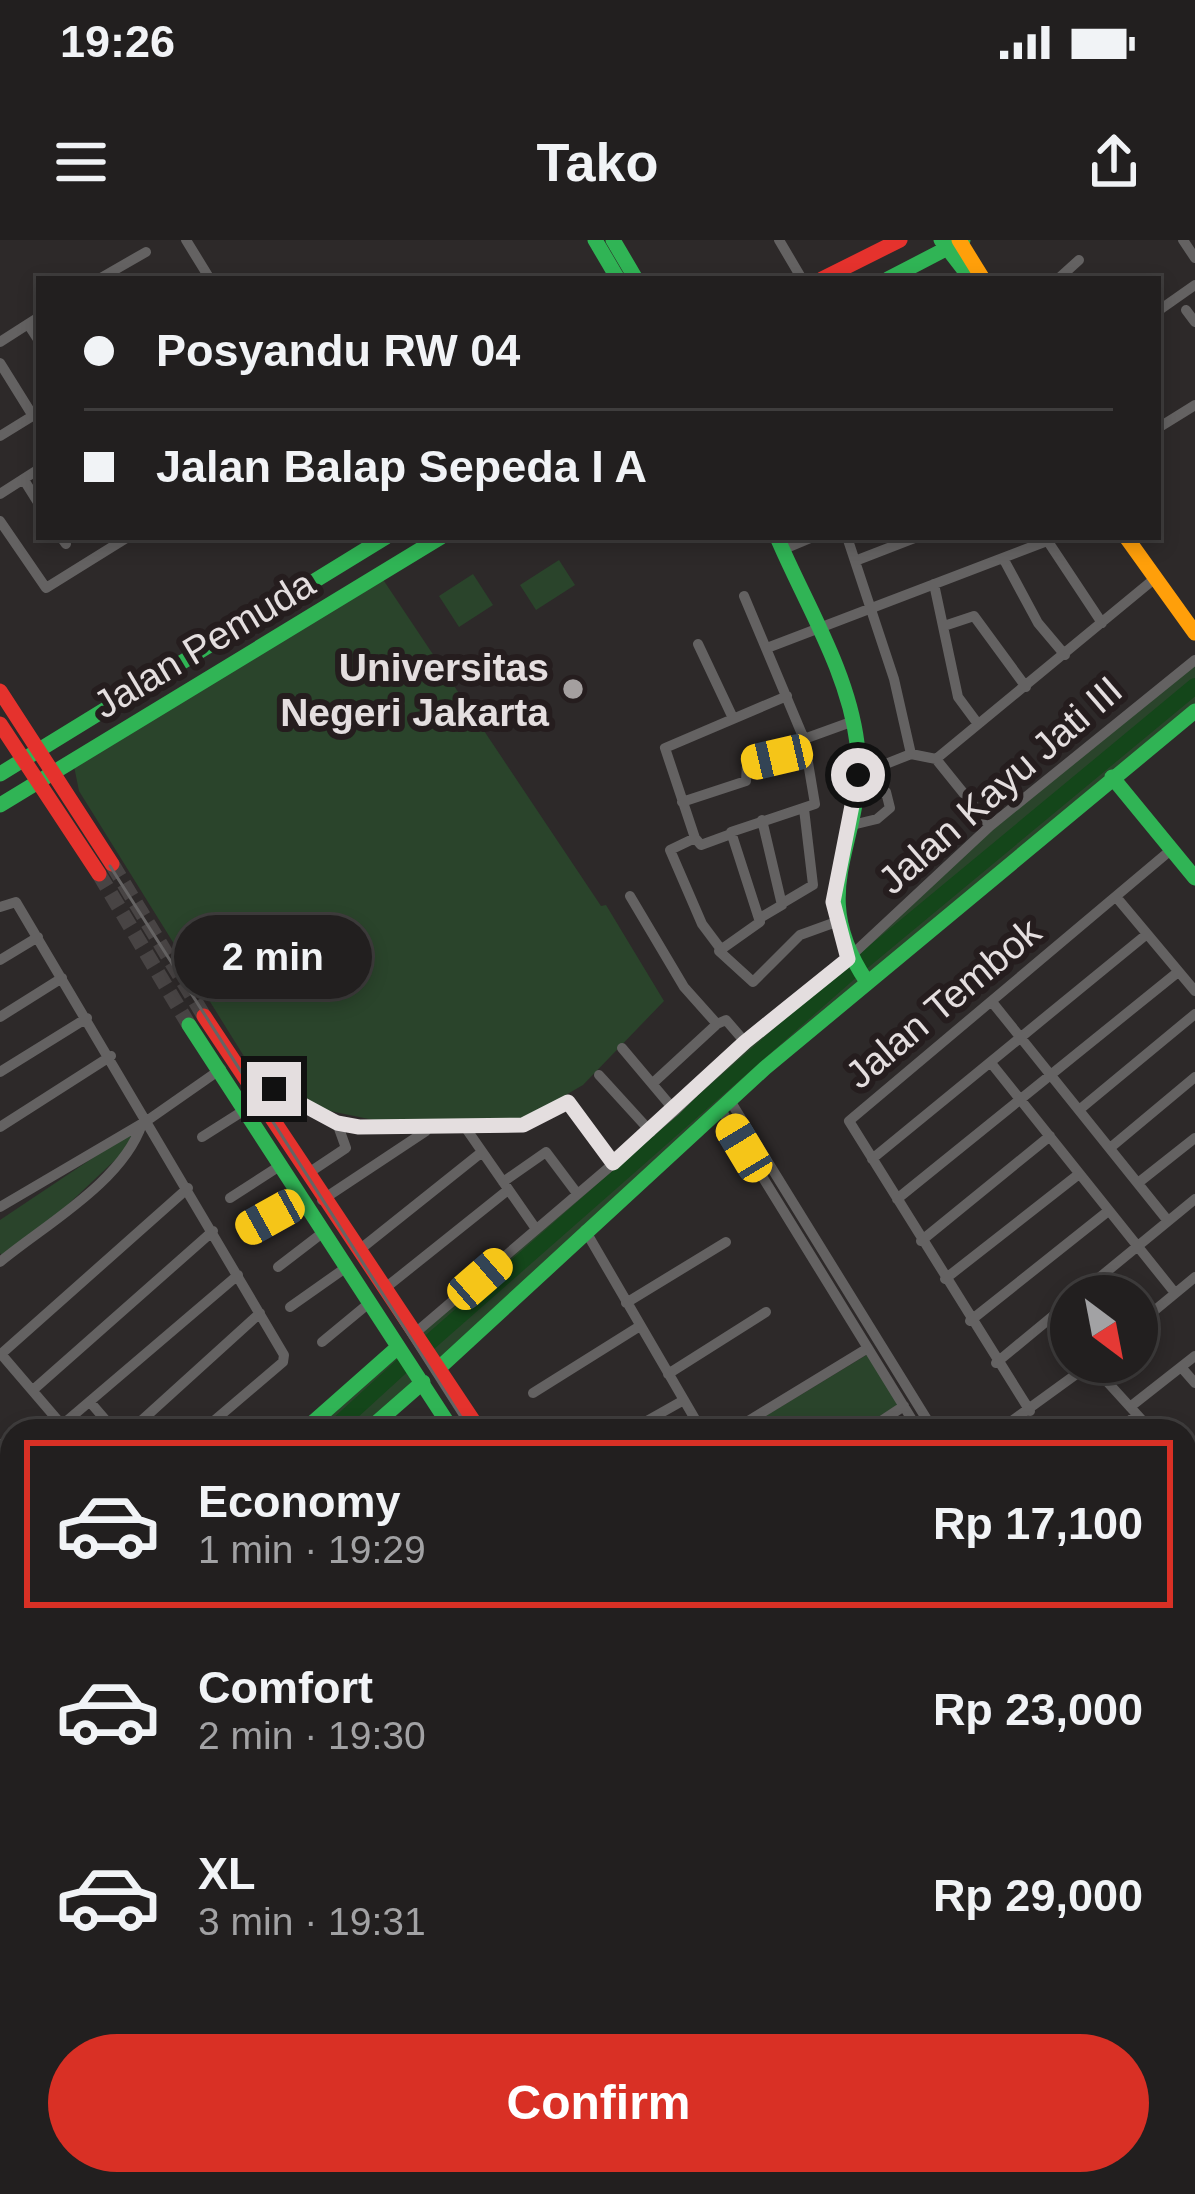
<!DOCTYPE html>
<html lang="en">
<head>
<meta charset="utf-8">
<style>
  body { margin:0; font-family:Helvetica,sans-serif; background:#2e2c2c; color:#f1f3f6; height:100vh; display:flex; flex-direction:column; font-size:45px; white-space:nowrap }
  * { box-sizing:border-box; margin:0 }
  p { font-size:39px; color:#a2a2a4 }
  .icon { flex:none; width:66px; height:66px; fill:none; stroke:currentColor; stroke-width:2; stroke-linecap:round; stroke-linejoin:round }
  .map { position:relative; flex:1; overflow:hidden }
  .side { position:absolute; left:0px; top:1179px; width:1197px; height:777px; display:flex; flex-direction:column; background:#221f1f; border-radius:36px 36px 0 0; box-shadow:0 6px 18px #0003,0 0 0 3px #3f3d3d }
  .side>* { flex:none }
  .guide { position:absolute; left:36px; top:36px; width:1125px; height:264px; border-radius:0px; box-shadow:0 6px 18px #0003,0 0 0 3px #3f3d3d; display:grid; align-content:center; height:264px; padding:0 48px; background:#221f1f }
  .needle { width:78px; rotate:148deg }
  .controls { position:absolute; left:1050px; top:1035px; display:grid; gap:24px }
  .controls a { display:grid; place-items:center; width:108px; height:108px; border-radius:50%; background:#221f1f; box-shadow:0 6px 18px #0003,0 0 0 3px #3f3d3d; font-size:60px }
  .end { position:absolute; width:54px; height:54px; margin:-27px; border:15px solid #e4dedf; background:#111; box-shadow:0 0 0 6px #111 }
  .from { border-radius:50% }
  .bubble { position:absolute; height:84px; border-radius:42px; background:#221f1f; box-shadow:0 6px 18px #0003,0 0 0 3px #3f3d3d; font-size:39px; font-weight:700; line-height:84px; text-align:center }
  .car { position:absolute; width:36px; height:72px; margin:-36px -18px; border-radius:15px; box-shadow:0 0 9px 3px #0007; background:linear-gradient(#f5c518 24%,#345 0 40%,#f5c518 0 76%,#345 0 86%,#f5c518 0) }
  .guide b { display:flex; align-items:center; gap:42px; height:114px; font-size:45px }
  .guide b+b { border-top:3px solid #3f3d3d }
  .guide i { width:30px; height:30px; background:#f1f3f6 }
  ul { padding:21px 0 0; list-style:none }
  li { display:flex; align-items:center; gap:36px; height:168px; margin:0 24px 18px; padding:0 24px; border:6px solid transparent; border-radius:0px }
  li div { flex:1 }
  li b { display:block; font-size:45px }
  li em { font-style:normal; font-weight:700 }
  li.selected { border-color:#d93025 }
  li>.icon { width:108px; height:108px; stroke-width:1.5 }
  .button { display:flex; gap:24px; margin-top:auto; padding:24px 48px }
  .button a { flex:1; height:138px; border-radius:72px; background:#d93025; color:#fff; font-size:48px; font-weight:700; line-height:138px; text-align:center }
  .status { display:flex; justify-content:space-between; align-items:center; height:84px; padding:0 60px; background:#221f1f; direction:ltr }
  .status svg { height:33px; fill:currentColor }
  header { display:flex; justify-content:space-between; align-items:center; height:156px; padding:0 48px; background:#221f1f; font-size:54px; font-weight:700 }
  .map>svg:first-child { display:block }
  .green { fill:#2a442b }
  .water { fill:#14461a }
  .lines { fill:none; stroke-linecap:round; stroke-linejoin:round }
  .stream { stroke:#14461a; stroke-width:3 }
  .river { stroke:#14461a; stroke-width:16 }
  .secondary-tunnel { stroke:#484444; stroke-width:15; stroke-dasharray:15 8; stroke-linecap:butt }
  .street { stroke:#646262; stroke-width:10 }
  .fast { stroke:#30b455; stroke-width:15 }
  .slow { stroke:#ff9f0a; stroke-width:15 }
  .jam { stroke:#e5322d; stroke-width:15 }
  .tram { stroke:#666464; stroke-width:3 }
  .route { stroke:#e4dedf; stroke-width:15 }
  .poi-dot { fill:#a49f9f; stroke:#251d1e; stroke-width:4.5 }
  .labels { text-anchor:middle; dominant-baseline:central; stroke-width:12; stroke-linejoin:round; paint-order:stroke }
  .street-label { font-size:39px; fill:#e4dedf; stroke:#251d1e }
  .poi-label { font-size:39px; font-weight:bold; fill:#e4dedf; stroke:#251d1e; text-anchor:end }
</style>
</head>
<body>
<div class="status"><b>19:26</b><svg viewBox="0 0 49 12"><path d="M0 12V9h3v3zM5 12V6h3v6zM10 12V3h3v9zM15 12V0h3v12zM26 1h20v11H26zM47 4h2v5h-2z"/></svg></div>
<header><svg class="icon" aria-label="menu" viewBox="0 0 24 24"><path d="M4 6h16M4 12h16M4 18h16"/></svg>Tako<svg class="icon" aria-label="share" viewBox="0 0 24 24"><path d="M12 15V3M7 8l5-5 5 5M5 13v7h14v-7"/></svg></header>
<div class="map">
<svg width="1195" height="1954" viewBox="0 0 1195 1954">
  <rect width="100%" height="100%" fill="#2d2929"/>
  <path class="green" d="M559,320L575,345L536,370L520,345Z
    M473,334L493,365L459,387L439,356Z
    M380,335L601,666L606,665L664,761L583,845L526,878L437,893L325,870L245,818L79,551L73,521Z
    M1195,420V471L765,828L438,1129L414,1094L745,802L795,765L990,586Z
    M139,887L130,906L6,1023L0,1013V980Z
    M398,1107L423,1142L367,1191H303Z
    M868,1114L898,1165L855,1191H741Z"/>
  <path class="water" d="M1185,1771L1193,1796L1195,1900L1185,1890Z"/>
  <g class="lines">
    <path class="stream" d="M426,1954L452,1944"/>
    <path class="river" d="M430,1102L855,728L1195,446
      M331,1191L402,1126
      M0,1486L12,1476"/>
    <path class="secondary-tunnel" d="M112,624L204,776
      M99,634L189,785"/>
    <path class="street" d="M186,0L210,39
      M779,0L802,39
      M1183,0L1195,18
      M99,39L146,12
      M1058,39L1079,20
      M1186,70L1195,82
      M1158,71L1195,45
      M28,84L39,101
      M0,102L39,77
      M0,123L33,176
      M1158,188L1195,165
      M0,196L39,172
      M24,240L39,264
      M0,254L39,229
      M0,281L46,348L128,297
      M61,297L66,304
      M847,297L894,439L911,514
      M1045,297L1102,383
      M782,310L813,297
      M1003,318L1038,383L1065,415
      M855,321L917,297
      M934,344L958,457L978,484
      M744,356L804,499
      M944,386L974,376L1026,447
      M698,404L732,476
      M767,408L1047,301
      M858,535L911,514L936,519
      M682,562L746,541L747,524L807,510
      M848,586L877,579L890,568L886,552L853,558
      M990,586L936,519L1153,340
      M695,598L665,508L787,456
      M630,656L684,747L717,784L726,780L745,802
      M1117,658L1195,751
      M781,664L813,645L804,569
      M0,667L16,662L284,1115L283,1122L202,1191
      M760,678L782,665L762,580
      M836,682L800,695L753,742L719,711L760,682L731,592L815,564L804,499L851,482
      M720,708L702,684L670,610L695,598L701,605L731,594
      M0,720L38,697
      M992,762L1168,981
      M0,777L62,738
      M622,808L675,871
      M991,823L1175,1053
      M0,832L87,778
      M599,835L651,892
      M653,843L717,784
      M248,845C288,848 320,879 359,887L523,885L569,863L613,923
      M729,859L934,1191
      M720,868L919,1191
      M1079,870L1195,774
      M0,887L111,816
      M465,887L536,989
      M202,897L243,871
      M1110,908L1195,837
      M872,919L1147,694
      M307,934L346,908L337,883
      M503,942L546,912L576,952
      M1138,943L1195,898
      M230,958L278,927
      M897,959L1178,732
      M322,960L426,891
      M0,967L148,880L221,829
      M247,990L299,960
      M585,990L702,1191
      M921,1001L1050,896
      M358,1011L482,912
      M0,1022C46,984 122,942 142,884
      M278,1027L321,994
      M945,1039L1079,934
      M384,1049L508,950
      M1077,1056L1195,959
      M626,1063L726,1002
      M290,1067L344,1029
      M970,1081L1107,972
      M1137,1085L1195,1037
      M414,1094L675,871L745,802L840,726L990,586L1195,420
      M322,1102L368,1064
      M1,1114L67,1191
      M0,1115L188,948
      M996,1123L1071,1061
      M1091,1124L1152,1191
      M1181,1127L1195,1143
      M668,1134L766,1072
      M33,1150L213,991
      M533,1153L640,1086
      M90,1162L115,1191
      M1130,1167L1195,1116
      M1030,1171L849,881L1172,609
      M62,1185L238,1035
      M130,1191L260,1073
      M629,1191L684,1160
      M732,1191L868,1108
      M866,1191L904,1166
      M998,1191L1093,1122
      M1116,1191L1137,1175
      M0,1204L12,1218
      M1185,1227L1195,1238
      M0,1313L12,1327
      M0,1368L12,1358
      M0,1612L12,1628
      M0,1651L12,1642
      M0,1706L12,1697
      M0,1758L12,1748
      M0,1823L12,1814
      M0,1892L12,1884
      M191,1944L198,1954
      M359,1944L366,1954
      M567,1944L571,1954
      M690,1944L694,1954
      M57,1954L72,1944
      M226,1954L242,1944
      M369,1954L390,1944
      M499,1954L521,1944
      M731,1954L755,1944"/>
    <path class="fast" d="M595,0L618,39
      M613,0L636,39
      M941,0L971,39
      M888,39L963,0
      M777,297C805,363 848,431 857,503C869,600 802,646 867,742
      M0,534L386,297
      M1112,537L1195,638
      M0,565L441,297
      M189,785L453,1191
      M438,1129L765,828L1195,471
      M303,1191L398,1107
      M367,1191L423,1142
      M1185,1367L1195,1365
      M848,1944L852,1954
      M885,1944L889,1954
      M467,1954L490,1944"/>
    <path class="slow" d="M959,0L983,39
      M1126,297L1195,393
      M1185,1384L1195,1382"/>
    <path class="jam" d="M822,39L900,0
      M0,451L112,624
      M0,484L99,634
      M204,776L480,1191
      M0,1457L12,1447
      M0,1514L12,1504
      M865,1944L869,1954"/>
    <path class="tram" d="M110,626L470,1191
      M863,1944L867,1954"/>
  </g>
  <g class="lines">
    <path class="route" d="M274,849L337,883L359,887L523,885L568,862L613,923L745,802L848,719L833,662L858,535"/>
  </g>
  <circle class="poi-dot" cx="573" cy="449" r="12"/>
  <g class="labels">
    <g class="street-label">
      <text transform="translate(204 404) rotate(-31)">Jalan Pemuda</text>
      <text transform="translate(1000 545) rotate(-41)">Jalan Kayu Jati III</text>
      <text transform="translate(943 763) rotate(-40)">Jalan Tembok</text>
    </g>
    <g class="poi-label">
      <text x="549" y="427">Universitas<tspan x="549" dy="45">Negeri Jakarta</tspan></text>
    </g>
  </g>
</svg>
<div class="controls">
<a><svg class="needle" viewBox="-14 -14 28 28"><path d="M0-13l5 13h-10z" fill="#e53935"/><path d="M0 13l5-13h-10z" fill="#a2a2a4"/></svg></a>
</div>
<i class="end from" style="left:858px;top:535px"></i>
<i class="end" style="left:274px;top:849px"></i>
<div class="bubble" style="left:174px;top:675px;width:198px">2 min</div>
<i class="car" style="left:777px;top:517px;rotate:257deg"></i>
<i class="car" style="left:744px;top:908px;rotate:329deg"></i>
<i class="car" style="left:270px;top:977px;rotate:241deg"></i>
<i class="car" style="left:480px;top:1039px;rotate:49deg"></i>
<div class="guide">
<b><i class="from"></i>Posyandu RW 04</b>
<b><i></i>Jalan Balap Sepeda I A</b>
</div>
<section class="side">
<ul>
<li class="selected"><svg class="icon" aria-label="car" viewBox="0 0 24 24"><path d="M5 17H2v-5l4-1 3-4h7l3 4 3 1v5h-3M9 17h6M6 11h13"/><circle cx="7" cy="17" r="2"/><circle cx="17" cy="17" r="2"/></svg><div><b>Economy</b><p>1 min · 19:29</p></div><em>Rp 17,100</em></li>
<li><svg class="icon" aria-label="car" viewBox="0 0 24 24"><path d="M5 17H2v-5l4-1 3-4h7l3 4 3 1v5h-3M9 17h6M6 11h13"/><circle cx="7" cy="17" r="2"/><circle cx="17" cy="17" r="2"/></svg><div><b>Comfort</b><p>2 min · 19:30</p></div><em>Rp 23,000</em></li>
<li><svg class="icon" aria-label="car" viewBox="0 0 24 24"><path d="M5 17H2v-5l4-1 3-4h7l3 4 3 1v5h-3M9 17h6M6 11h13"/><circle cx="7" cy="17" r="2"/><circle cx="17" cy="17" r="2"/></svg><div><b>XL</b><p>3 min · 19:31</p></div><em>Rp 29,000</em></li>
</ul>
<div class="button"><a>Confirm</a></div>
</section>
</div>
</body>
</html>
